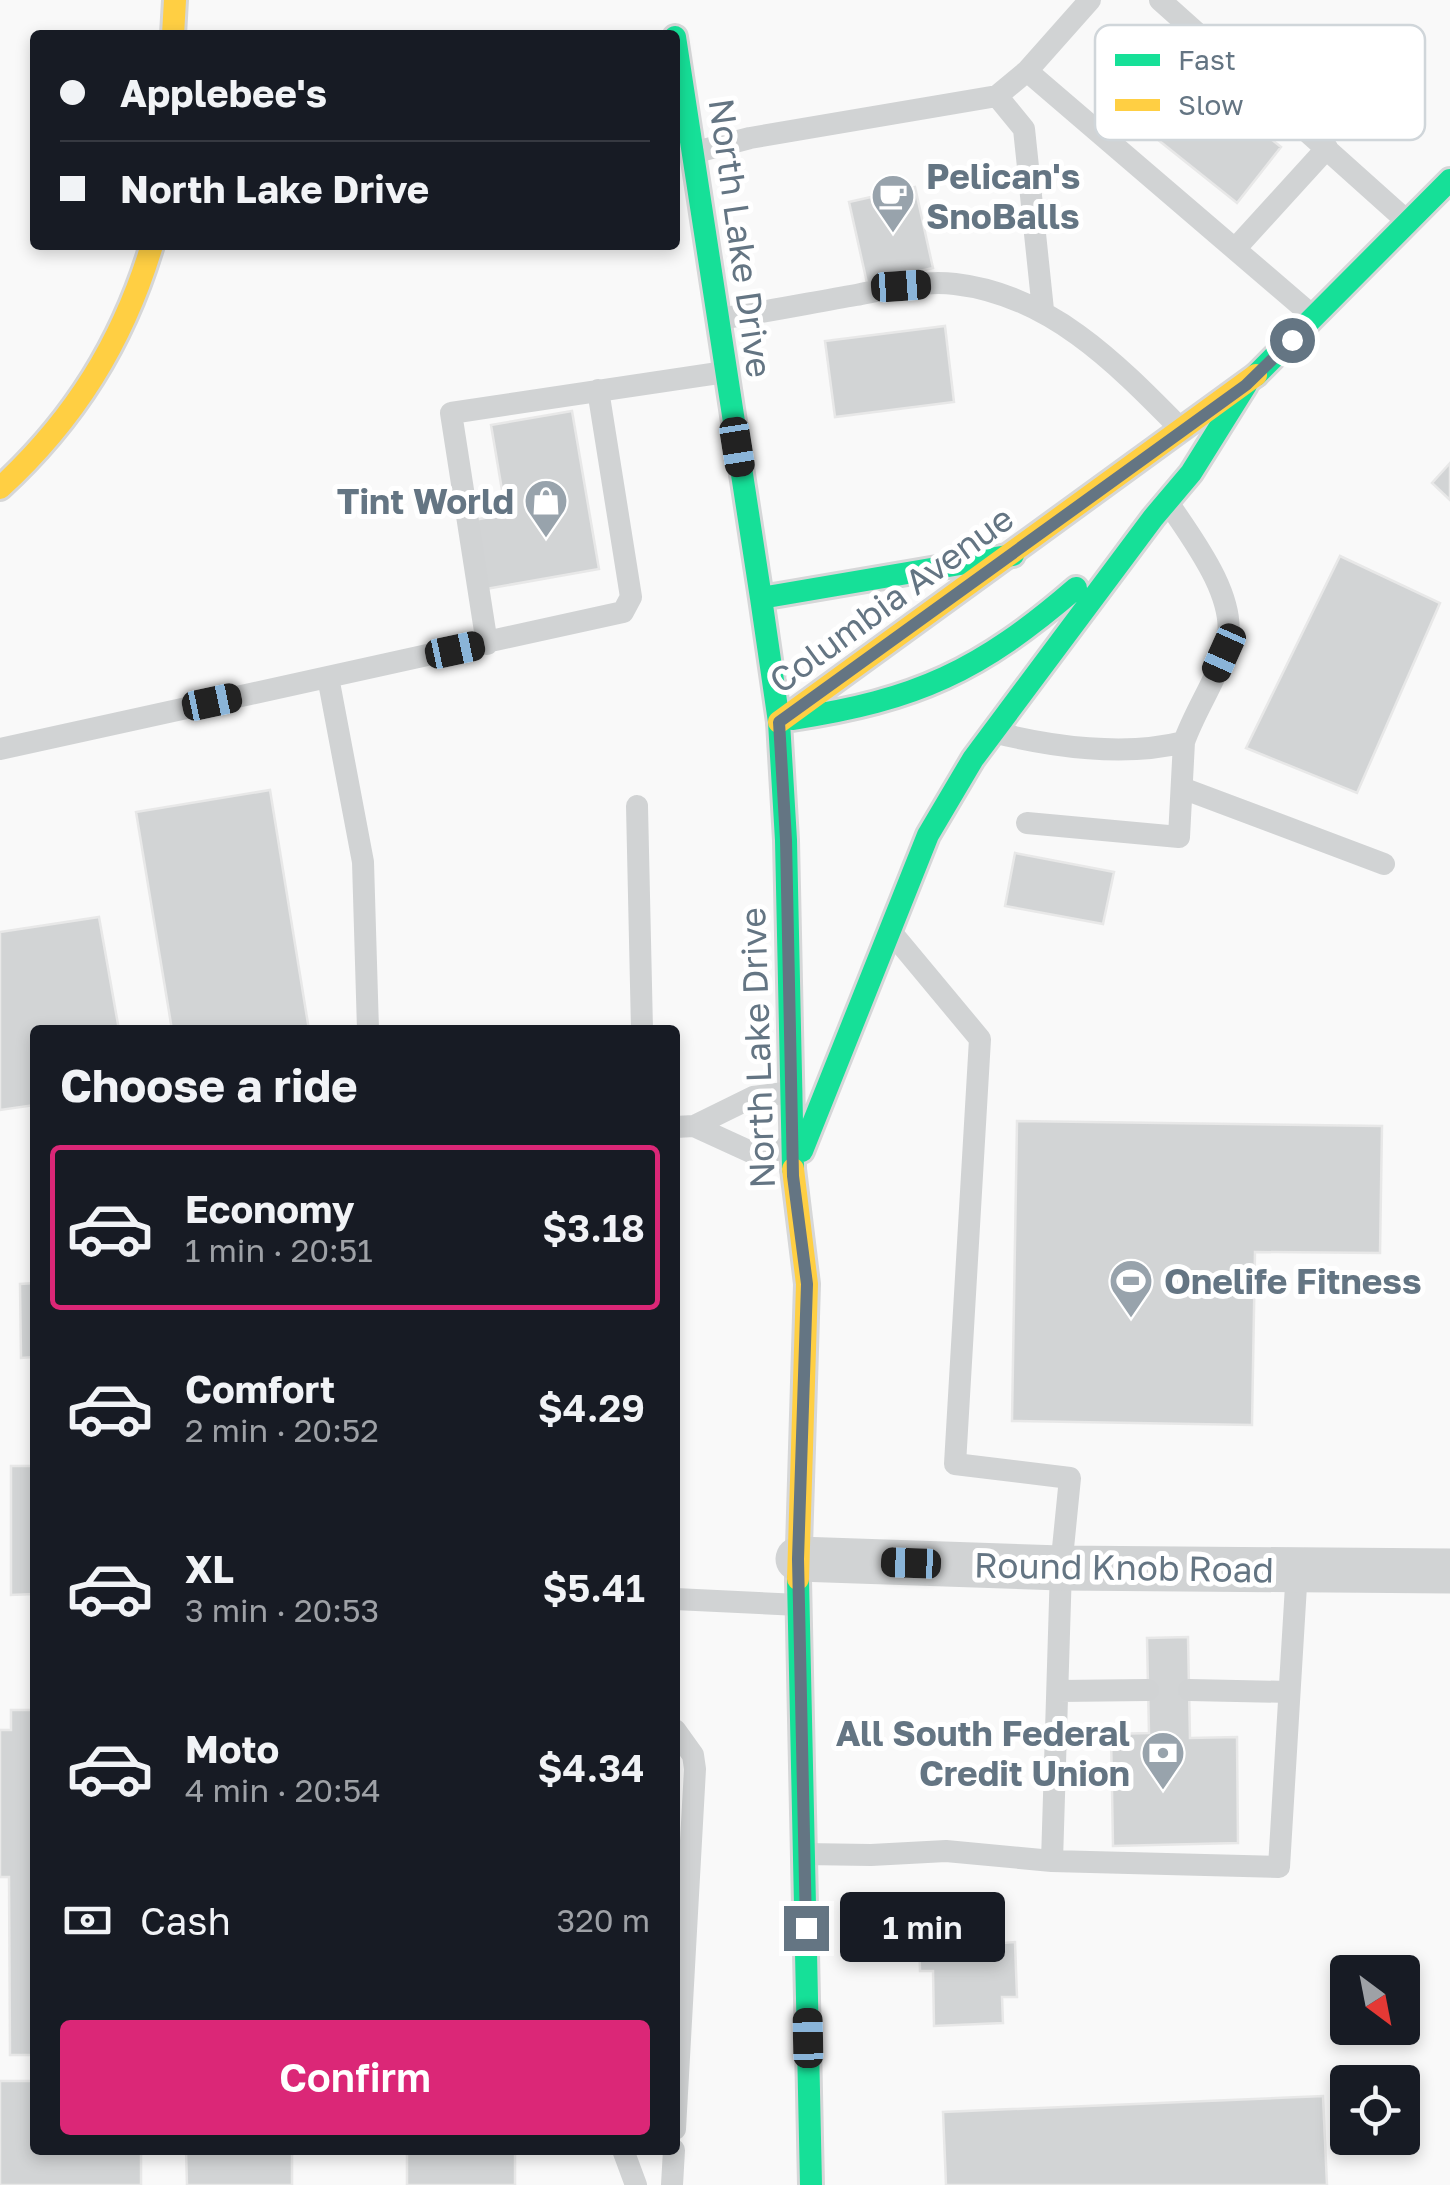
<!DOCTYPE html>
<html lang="en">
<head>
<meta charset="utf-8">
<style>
  body { margin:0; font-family:"Golos Text",sans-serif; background:#20242c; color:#f1f3f6; height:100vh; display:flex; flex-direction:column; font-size:38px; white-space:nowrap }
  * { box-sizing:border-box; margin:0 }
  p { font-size:32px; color:#9ea1a6 }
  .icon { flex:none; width:55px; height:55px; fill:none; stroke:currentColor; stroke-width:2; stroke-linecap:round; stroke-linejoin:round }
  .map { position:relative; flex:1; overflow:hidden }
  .sheet { position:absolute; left:30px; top:1025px; width:650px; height:1130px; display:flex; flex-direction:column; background:#171b24; border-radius:10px; box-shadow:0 5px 15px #0003 }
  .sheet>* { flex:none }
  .banner { position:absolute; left:30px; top:30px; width:650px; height:220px; border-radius:10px; box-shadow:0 5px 15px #0003; display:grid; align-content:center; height:220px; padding:0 30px; background:#171b24 }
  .needle { width:65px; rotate:148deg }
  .fabs { position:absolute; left:1330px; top:1955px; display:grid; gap:20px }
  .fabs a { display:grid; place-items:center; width:90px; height:90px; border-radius:10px; background:#171b24; box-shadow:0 5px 15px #0003; font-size:50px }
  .end { position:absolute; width:45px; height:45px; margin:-22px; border:12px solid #647583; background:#fff; box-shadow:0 0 0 5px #fff }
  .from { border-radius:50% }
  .bubble { position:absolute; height:70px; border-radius:10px; background:#171b24; box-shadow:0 5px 15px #0003; font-size:32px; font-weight:600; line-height:70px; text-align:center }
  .car { position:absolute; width:30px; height:60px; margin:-30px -15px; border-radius:12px; box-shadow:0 0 8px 2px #0007; background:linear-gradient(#222 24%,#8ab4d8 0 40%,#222 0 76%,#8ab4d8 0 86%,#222 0) }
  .banner b { display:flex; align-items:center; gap:35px; height:95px; font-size:38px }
  .banner b+b { border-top:2px solid #363941 }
  .banner i { width:25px; height:25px; background:#f1f3f6 }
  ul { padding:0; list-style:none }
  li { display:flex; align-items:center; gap:30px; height:165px; margin:0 20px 15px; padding:0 10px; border:5px solid transparent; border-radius:10px }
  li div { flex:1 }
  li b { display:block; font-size:38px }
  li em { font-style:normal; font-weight:600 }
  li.current { border-color:#db2777 }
  li>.icon { width:90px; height:90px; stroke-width:1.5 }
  h2 { padding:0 30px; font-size:45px; line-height:120px }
  .pay { display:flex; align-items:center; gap:25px; height:110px; padding:0 30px; font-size:38px }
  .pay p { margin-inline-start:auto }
  .cta { display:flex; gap:20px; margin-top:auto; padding:20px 30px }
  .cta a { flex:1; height:115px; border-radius:10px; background:#db2777; color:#fff; font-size:40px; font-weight:600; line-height:115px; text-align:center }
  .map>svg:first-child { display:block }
  .building { fill:#d2d4d5; stroke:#e8e8e8; stroke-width:2.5 }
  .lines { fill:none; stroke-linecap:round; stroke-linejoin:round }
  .fast-casing { stroke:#d6d7d8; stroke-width:28 }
  .slow-casing { stroke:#d6d7d8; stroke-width:28 }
  .lane { stroke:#d1d3d4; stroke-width:22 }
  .street { stroke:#d1d3d4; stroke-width:45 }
  .fast { stroke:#16e098; stroke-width:22 }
  .slow { stroke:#ffcf43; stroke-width:22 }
  .route { stroke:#647583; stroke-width:12 }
  .labels { text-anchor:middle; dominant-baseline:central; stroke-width:10; stroke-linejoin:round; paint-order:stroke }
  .poi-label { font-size:35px; font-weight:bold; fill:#647583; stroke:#fff; text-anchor:start }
  .street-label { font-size:35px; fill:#647583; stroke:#fff }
  .key { fill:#fff; stroke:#d0d6da; stroke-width:2.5 }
  .key-label { font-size:28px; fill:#647583 }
</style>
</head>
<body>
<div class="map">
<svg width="1450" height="2185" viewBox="0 0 1450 2185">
  <rect width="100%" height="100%" fill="#f9f9f9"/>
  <path class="building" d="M1166,55L1281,147L1237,203L1122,111Z
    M915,187L933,268L867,283L849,202Z
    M945,326L954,402L835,417L825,341Z
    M572,411L599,569L486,589L474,520L506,514L491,425Z
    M1450,463V500L1432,483Z
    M1340,556L1440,603L1357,793L1246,748Z
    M270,790L309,1030H172L136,812Z
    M1015,853L1114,872L1103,924L1005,906Z
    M99,917L119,1030H35V1105L0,1110V932Z
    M1017,1121L1382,1126L1380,1253L1255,1252L1252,1425L1012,1421Z
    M35,1283V1357L21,1358L20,1284Z
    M11,1466H35V1594L11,1595Z
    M1188,1637L1190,1738L1237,1737L1238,1843L1113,1846L1111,1734L1149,1733L1147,1638Z
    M11,1710H35V2055H10L9,1877H0V1730H11Z
    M1003,1917V1943L1015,1942L1017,1997H1002L1003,2023L934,2026L933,1971H920L919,1935L937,1934V1919Z
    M0,2081H35V2150H141V2185H0Z
    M1323,2096L1327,2185H946L943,2112Z
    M186,2150H292V2185H187Z
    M407,2150H515V2185H407Z"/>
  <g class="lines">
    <defs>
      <path id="fast" d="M675,37L761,598
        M1256,375L1450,180
        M792,719C917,700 980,671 1076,588
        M802,1151L928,835L973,759L1153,518L1191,473L1246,385
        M793,1169L786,840L779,722L761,598L1013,555
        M798,1579L811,2185"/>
      <path id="slow" d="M173,35L175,0
        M0,488C74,420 123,342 152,245
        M779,722L1256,375
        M793,1169L807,1284L798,1579"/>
    </defs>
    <use href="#fast" class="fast-casing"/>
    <use href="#slow" class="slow-casing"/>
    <path class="lane" d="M1160,0L1409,223
      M1027,71L1314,317
      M997,96L1024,129L1043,310
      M696,152L750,138L997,96L1027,71L1090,0
      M1235,249L1327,148
      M719,319C765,312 810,303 856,295C887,289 923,280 955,284C1051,295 1118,365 1183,431
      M487,644L451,413L725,372
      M328,677L363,862L368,1030
      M993,732C1052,747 1125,757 1184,742C1196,708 1219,677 1227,642C1238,597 1191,537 1167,501
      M0,749L623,612L631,597L598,390
      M1182,788L1384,864
      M637,806L642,1030
      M1027,823L1179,837L1184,742
      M891,932L980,1039L955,1464L1070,1478L1061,1568L1052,1861
      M694,1126L753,1153L792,1148
      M675,1127L694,1126L753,1097L792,1092
      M675,1599L799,1605
      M1189,1690L1289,1692
      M1059,1691L1148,1690
      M675,1730L693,1755L695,1769L675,2129
      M804,1854L871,1855L946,1851L1052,1861L1279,1867L1297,1569
      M623,2150L636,2185
      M672,2185L674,2150"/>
    <path class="street" d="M798,1559L1061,1568L1450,1571"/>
    <use href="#fast" class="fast"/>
    <use href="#slow" class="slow"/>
  </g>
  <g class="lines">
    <path class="route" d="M806,1928L798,1559L807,1284L793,1176L786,840L779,722L1246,385L1292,340"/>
  </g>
  <defs>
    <symbol id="cafe-pin" viewBox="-11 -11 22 30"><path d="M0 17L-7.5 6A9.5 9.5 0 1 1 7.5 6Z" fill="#98a3ac" stroke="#fff"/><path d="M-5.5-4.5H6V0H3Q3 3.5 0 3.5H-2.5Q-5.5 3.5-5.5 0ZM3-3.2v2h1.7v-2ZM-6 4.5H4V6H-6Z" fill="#fff"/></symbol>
    <symbol id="shop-pin" viewBox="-11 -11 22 30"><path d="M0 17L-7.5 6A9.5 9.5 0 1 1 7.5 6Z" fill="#98a3ac" stroke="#fff"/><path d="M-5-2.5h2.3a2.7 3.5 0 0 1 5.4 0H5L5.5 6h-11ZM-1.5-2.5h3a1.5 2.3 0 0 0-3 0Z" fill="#fff"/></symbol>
    <symbol id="stadium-pin" viewBox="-11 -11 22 30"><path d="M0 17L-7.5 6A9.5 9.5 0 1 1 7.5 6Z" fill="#98a3ac" stroke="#fff"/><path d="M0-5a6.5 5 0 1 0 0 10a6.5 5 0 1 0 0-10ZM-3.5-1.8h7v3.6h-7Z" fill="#fff"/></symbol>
    <symbol id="bank-pin" viewBox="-11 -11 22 30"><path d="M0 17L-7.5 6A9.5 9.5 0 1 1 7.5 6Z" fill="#98a3ac" stroke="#fff"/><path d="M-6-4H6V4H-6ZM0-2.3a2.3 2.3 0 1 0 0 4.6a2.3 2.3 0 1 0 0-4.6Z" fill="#fff"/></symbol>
  </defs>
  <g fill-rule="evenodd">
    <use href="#cafe-pin" x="868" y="171" width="50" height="68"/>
    <use href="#shop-pin" x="521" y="476" width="50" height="68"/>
    <use href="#stadium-pin" x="1106" y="1256" width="50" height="68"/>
    <use href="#bank-pin" x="1138" y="1728" width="50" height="68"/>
  </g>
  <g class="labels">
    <g class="poi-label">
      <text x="926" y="176">Pelican's<tspan x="926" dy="40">SnoBalls</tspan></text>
      <text x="514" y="501" text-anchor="end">Tint World</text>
      <text x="1164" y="1281">Onelife Fitness</text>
      <text x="1130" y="1733" text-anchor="end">All South Federal<tspan x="1130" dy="40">Credit Union</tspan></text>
    </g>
    <g class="street-label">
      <text transform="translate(741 238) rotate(82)">North Lake Drive</text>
      <text transform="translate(891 599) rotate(-36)">Columbia Avenue</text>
      <text transform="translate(757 1048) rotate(-92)">North Lake Drive</text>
      <text transform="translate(1124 1567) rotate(1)">Round Knob Road</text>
    </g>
  </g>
  <rect x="1095" y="25" width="330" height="115" rx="15" class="key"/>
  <rect x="1115" y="54" width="45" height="12" fill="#16e098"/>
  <rect x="1115" y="99" width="45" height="12" fill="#ffcf43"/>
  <g class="key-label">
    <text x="1178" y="70">Fast</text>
    <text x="1178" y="115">Slow</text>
  </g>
</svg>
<div class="fabs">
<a><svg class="needle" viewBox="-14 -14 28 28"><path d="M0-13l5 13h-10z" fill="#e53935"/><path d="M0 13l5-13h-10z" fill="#9ea1a6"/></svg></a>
<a><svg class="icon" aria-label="locate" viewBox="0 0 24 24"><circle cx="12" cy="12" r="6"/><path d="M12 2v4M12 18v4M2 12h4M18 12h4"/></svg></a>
</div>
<i class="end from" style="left:1292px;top:340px"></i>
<i class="end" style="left:806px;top:1928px"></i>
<div class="bubble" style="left:840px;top:1892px;width:165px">1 min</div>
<i class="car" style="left:901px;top:286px;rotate:86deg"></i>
<i class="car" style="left:737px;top:447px;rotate:171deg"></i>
<i class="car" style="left:455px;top:650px;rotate:78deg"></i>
<i class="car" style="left:1224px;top:653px;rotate:204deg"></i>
<i class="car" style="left:212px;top:702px;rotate:78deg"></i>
<i class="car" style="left:911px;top:1563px;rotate:272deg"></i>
<i class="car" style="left:808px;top:2038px;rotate:359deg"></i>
<div class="banner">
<b><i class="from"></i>Applebee's</b>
<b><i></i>North Lake Drive</b>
</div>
<section class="sheet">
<h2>Choose a ride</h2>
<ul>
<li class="current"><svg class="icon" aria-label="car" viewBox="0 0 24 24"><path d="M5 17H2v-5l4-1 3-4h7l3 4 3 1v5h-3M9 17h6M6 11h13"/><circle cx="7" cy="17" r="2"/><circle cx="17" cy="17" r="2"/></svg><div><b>Economy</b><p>1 min · 20:51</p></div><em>$3.18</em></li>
<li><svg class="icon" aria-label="car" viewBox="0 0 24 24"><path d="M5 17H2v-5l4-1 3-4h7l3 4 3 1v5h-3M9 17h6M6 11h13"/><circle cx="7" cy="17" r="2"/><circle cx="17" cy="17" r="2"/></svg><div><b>Comfort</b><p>2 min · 20:52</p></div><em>$4.29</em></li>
<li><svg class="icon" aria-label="car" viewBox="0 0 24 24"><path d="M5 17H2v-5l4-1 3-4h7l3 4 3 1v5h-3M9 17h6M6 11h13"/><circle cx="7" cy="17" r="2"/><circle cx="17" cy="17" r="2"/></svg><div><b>XL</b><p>3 min · 20:53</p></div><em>$5.41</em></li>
<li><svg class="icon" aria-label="car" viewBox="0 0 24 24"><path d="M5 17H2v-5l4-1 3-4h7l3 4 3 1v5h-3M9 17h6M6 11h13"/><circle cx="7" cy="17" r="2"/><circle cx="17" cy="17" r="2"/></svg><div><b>Moto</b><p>4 min · 20:54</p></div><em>$4.34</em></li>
</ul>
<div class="pay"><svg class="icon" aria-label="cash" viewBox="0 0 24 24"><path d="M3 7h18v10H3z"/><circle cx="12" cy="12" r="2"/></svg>Cash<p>320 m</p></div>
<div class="cta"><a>Confirm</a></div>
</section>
</div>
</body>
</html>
